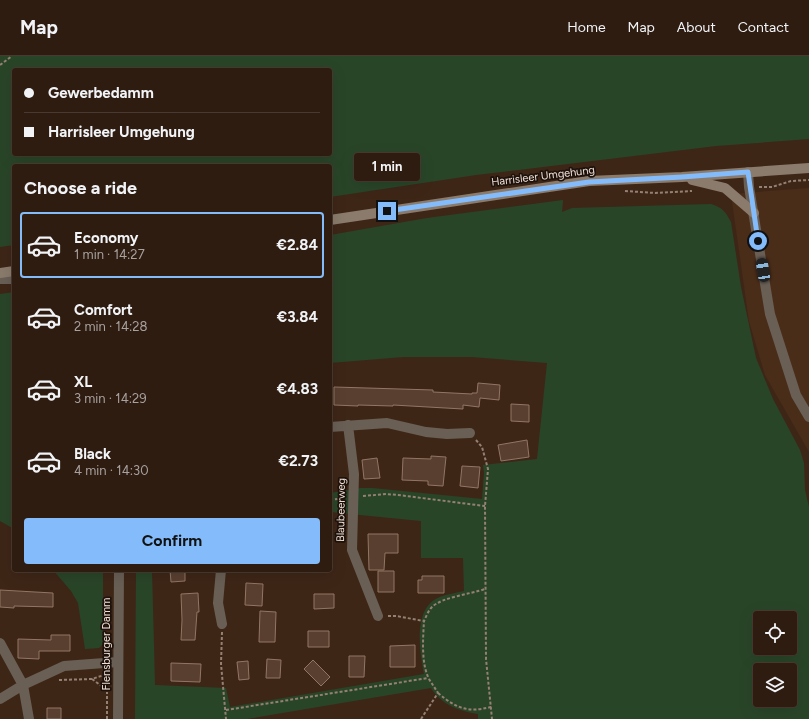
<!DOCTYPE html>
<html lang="en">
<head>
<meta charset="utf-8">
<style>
  body { margin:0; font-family:Figtree,sans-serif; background:#36251a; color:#f1f3f6; height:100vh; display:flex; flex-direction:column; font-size:15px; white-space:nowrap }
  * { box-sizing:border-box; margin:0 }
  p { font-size:13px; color:#a7a19f }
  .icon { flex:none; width:22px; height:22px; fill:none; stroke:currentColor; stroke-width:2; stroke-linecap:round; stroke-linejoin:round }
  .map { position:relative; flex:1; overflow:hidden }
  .details { position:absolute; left:12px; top:108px; width:320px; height:408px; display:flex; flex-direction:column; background:#2e1c11; border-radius:4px; box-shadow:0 4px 16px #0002,0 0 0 1px #493a31 }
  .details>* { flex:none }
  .banner { position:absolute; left:12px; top:12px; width:320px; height:88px; border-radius:4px; box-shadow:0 4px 16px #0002,0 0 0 1px #493a31; display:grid; align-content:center; height:88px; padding:0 12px; background:#2e1c11 }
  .controls { position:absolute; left:753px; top:555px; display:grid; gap:8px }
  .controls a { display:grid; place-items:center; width:44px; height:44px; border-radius:4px; background:#2e1c11; box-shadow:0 4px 16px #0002,0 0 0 1px #493a31; font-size:20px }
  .end { position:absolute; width:18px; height:18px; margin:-9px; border:5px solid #84bcfb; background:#111; box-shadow:0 0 0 2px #111 }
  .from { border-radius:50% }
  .bubble { position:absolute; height:28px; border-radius:4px; background:#2e1c11; box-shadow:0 4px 16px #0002,0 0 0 1px #493a31; font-size:13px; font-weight:700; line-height:28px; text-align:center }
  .car { position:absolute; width:12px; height:24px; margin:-12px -6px; border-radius:5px; box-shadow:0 0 3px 1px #0007; background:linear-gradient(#222 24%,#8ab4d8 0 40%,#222 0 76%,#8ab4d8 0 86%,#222 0) }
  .banner b { display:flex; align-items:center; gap:14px; height:38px; font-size:15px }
  .banner b+b { border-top:1px solid #493a31 }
  .banner i { width:10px; height:10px; background:#f1f3f6 }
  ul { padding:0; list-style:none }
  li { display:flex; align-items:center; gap:12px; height:66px; margin:0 8px 6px; padding:0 4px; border:2px solid transparent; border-radius:4px }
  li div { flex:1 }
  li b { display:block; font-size:15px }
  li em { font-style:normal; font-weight:700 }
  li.selected { border-color:#84bcfb }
  li>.icon { width:36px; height:36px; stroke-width:1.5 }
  h2 { padding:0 12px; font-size:18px; line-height:48px }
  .button { display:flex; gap:8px; margin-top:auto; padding:8px 12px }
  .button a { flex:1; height:46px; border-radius:4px; background:#84bcfb; color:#111; font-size:16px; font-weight:700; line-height:46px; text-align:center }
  header { display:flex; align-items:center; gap:24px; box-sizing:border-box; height:56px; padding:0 20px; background:#2e1c11; border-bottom:1px solid #493a31 }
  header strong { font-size:19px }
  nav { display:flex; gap:22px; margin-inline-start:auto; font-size:14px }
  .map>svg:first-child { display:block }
  .built { fill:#4a2d19 }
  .green { fill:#294528; fill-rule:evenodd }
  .building { fill:#593f30; stroke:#927665 }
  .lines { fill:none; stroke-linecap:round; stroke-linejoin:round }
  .path { stroke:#958174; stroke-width:2; stroke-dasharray:3 2; stroke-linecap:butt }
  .minor { stroke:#695f55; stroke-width:10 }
  .tertiary { stroke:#695f55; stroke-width:10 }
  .secondary { stroke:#8a7b6c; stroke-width:10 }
  .route { stroke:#84bcfb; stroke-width:5 }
  .labels { text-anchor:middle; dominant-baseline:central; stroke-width:3.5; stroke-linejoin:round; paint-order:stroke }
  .street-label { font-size:11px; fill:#f0e0d6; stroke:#1d120c }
</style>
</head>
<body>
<header>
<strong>Map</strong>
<nav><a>Home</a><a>Map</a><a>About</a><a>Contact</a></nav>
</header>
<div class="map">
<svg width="809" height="663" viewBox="0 0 809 663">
  <rect width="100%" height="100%" fill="#3e2617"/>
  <path class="built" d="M809,132V396L765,319L749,265L731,138Z"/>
  <path class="green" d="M0,0H809V83L716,90L476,119L330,141V110H14V189L0,191ZM14,14H330V98H14Z
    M563,144L562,156L572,152L711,148C723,152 725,155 731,166L741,231L756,302L773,343L800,394L804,407L805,434L809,451V663H478V658C459,655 442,649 431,632L247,663H135L136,514H152L155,629L226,632L230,651L424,618C420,597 412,551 440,541C447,538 456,537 464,535L463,502H421V465L330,456V437L361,432H372L482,443L484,417L483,409L537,403L547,307L472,301H403L330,307V179L427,162ZM760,562H790V592H760ZM760,614H790V644H760Z
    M14,236V473L0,465V238Z
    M53,514H103V588L99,592L85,593L78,547L71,535Z"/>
  <path class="building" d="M478,327L500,329L499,344L480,342L479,351L463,349V353L393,349V350L358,349V350L334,349V331L433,334V336L472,338V337H477Z
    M511,348L529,349V366L511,365Z
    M527,384L529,401L501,405L498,389Z
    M431,400L446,401L443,430L428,429V425L402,424L403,402L431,403Z
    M377,402L380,422L364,423L362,404Z
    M462,410L480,411L478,432L460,430Z
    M368,478H398V497H385L384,514H369Z
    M170,514H185V525L171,526Z
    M378,515H394V536H378Z
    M422,520H444V537H418V524H422Z
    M246,527L263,528L262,550L245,549Z
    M0,534L53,537V551L14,550V552L0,551Z
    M198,537L199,556H197L195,584H181L182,564L181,538Z
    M314,538H334V552L314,553Z
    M260,555L276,556L275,586H259Z
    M308,575H329V591H308Z
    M51,579H70V595H39V603L18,602V583L51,584Z
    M415,589V611H390V590Z
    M349,600H365L364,621H349Z
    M267,603L281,604L280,622H266Z
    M313,604L330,621L321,630L304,613Z
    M248,605L249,623L239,624L237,606Z
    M171,607L201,608L200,626L171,625Z
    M47,652H61V663H47Z"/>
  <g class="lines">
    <path class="path" d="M0,9L12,0
      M759,131H772L791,125L809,124
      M625,135L655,137L692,135
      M476,384L482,391L488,413L485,450L486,603L492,663
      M363,440L386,438L398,439L485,450
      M330,444L345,442
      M388,560H396L424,565C426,561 428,555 432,551C442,541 471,538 485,533
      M222,576L221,608L226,663
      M92,623L107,634
      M59,624L92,623L107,618
      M438,637C456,652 467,657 491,651
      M226,654L428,622
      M107,663V636
      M421,663L438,637C435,632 432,628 429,623C421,607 423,583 424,565"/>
    <path class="minor" d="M748,116L749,131L770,258L796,339L809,361
      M348,369L354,418L352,494L378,560
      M330,371L387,367L426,376L447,378L470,377
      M221,514L218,547L222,568
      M0,587L23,629L29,663
      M0,643L23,629L64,610L118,606"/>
    <path class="tertiary" d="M0,223H14
      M118,663L119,514"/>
    <path class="secondary" d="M692,124L725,132L754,157
      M330,164L589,125L682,121L809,112
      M0,217L14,215"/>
  </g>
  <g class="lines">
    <path class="route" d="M387,155L589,126L682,121L748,116L758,185"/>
  </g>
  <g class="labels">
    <g class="street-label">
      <text transform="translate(543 120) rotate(-7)">Harrisleer Umgehung</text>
      <text transform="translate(341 454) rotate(-89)">Blaubeerweg</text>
      <text transform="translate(106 588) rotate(-90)">Flensburger Damm</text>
    </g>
  </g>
</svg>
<div class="controls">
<a><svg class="icon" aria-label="locate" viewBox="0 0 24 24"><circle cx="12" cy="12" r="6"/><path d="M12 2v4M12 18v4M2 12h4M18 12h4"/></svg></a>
<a><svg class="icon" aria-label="layers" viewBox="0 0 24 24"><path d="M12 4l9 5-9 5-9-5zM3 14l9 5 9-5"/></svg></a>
</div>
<i class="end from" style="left:758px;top:185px"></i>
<i class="end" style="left:387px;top:155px"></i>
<div class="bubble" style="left:354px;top:97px;width:66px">1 min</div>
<i class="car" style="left:763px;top:214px;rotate:351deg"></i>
<div class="banner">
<b><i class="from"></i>Gewerbedamm</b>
<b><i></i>Harrisleer Umgehung</b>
</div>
<section class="details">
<h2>Choose a ride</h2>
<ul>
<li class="selected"><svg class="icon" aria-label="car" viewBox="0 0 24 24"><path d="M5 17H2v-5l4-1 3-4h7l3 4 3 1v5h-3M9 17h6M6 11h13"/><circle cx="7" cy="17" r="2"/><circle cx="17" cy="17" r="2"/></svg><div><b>Economy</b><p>1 min · 14:27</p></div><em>€2.84</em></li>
<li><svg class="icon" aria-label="car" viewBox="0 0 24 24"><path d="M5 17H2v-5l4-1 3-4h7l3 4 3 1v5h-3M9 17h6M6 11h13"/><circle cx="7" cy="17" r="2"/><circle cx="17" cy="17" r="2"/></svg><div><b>Comfort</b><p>2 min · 14:28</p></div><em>€3.84</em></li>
<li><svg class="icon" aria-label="car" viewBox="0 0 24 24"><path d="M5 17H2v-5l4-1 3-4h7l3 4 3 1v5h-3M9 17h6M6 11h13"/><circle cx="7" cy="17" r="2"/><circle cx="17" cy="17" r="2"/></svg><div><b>XL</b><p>3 min · 14:29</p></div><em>€4.83</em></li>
<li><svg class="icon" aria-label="car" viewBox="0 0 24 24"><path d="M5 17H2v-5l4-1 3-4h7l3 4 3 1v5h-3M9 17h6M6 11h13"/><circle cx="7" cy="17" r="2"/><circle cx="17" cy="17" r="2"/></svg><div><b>Black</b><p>4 min · 14:30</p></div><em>€2.73</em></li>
</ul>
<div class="button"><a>Confirm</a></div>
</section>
</div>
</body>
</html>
